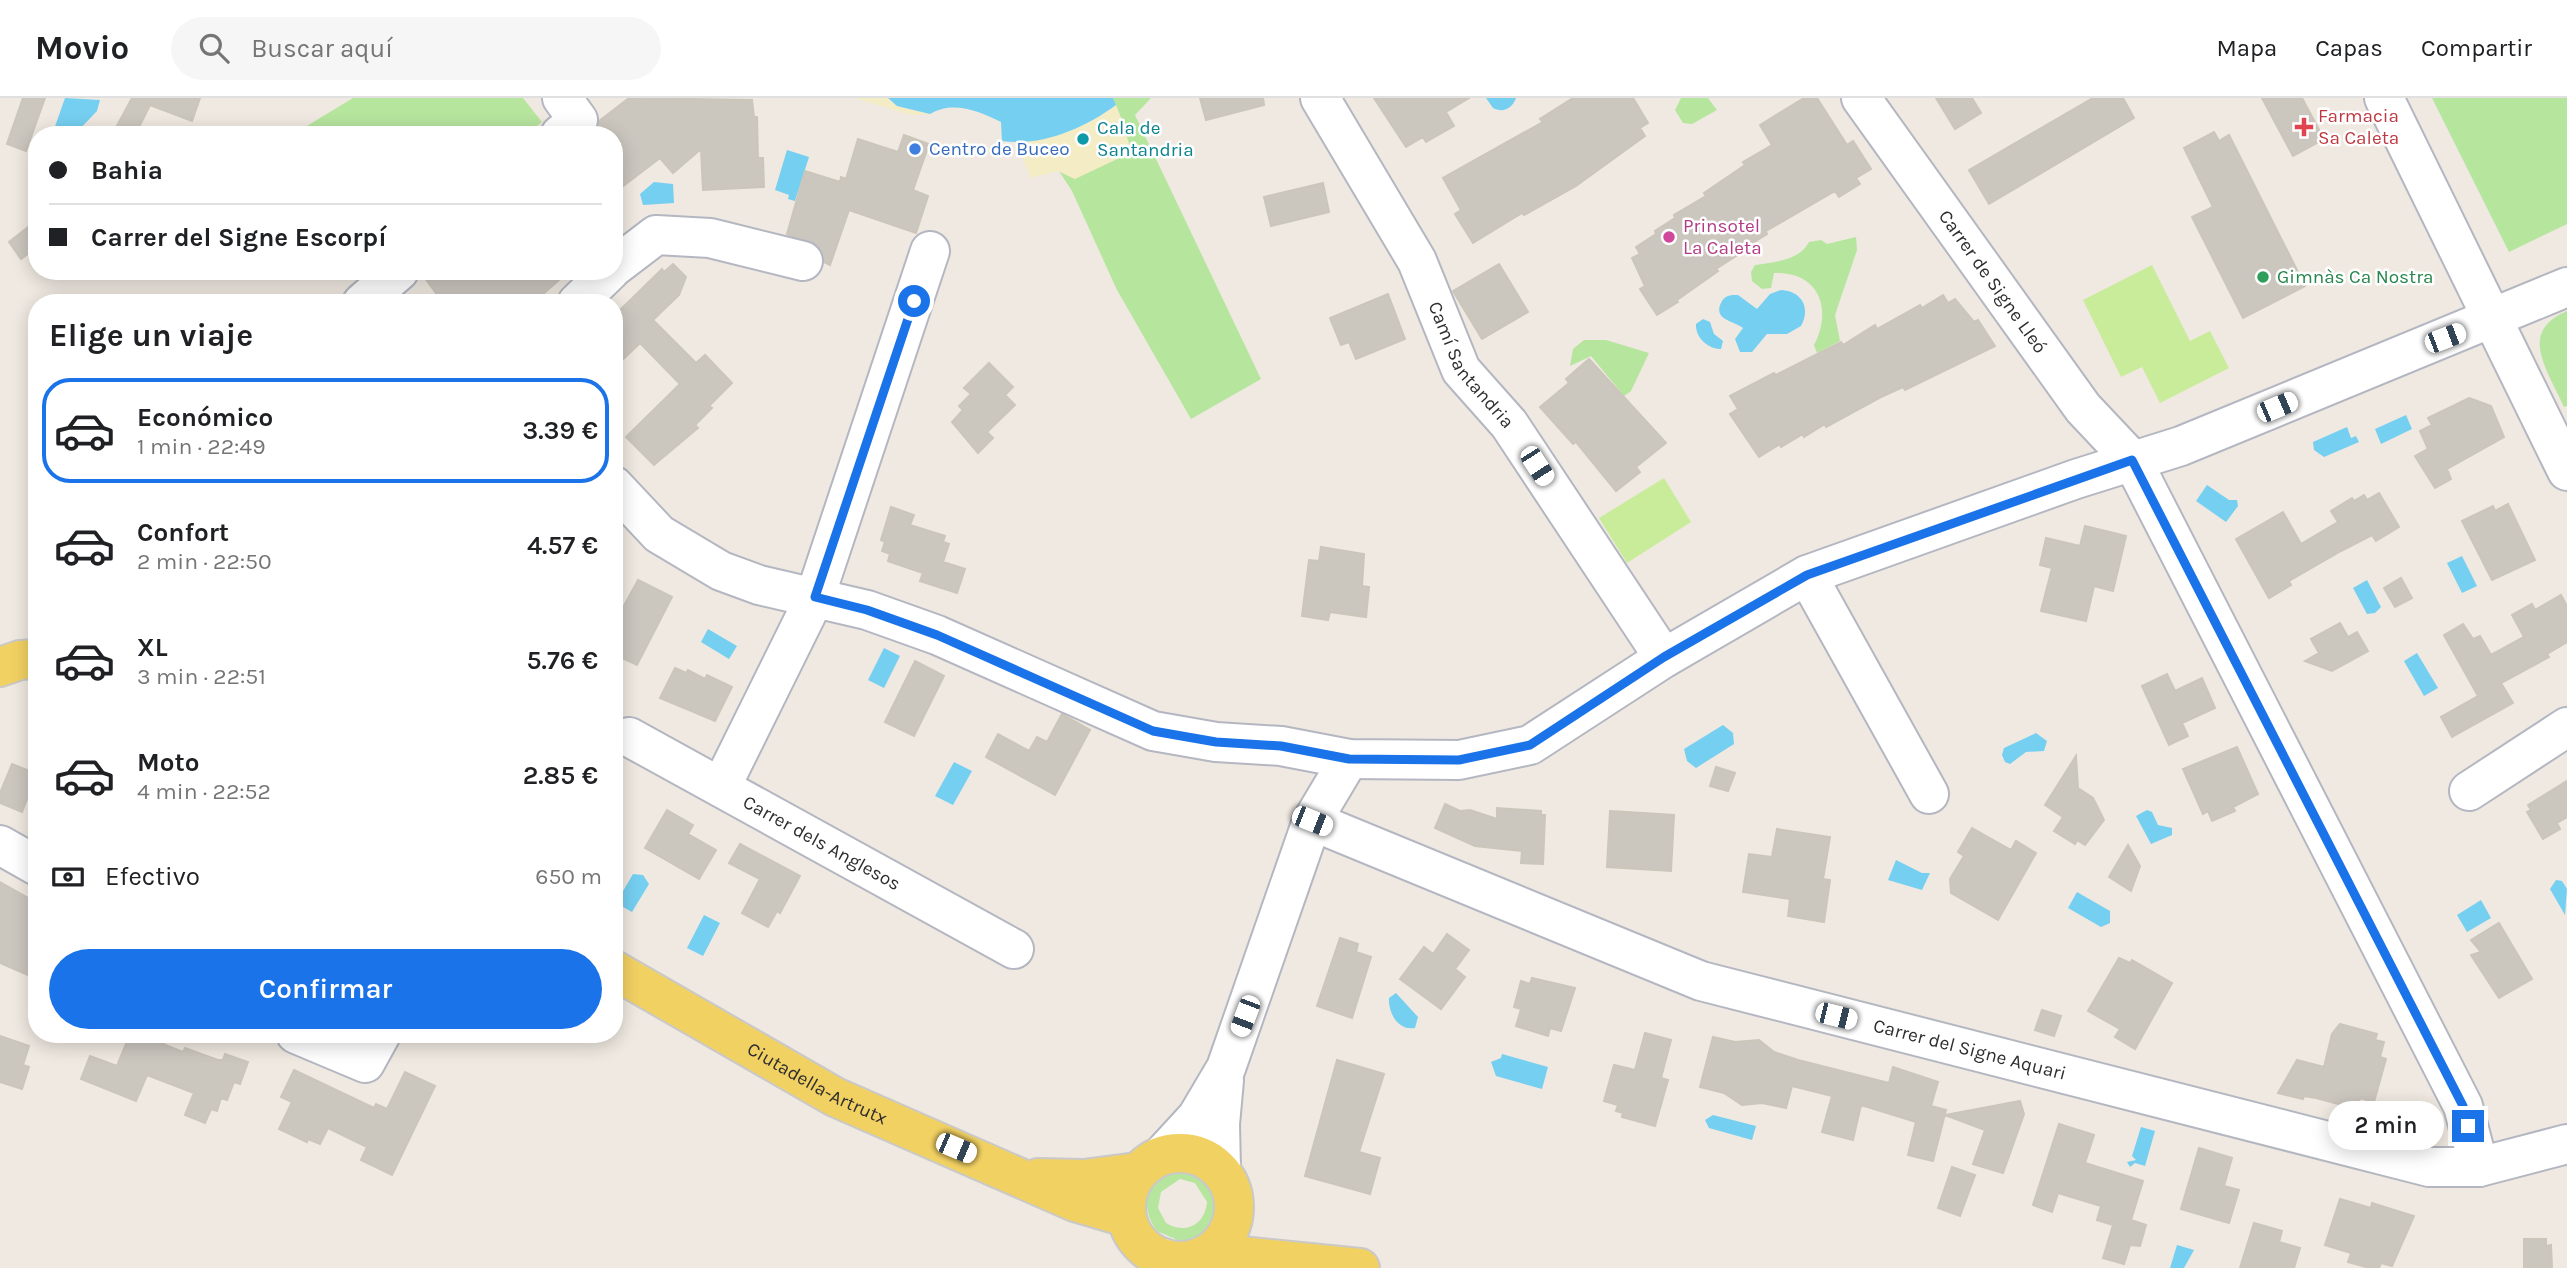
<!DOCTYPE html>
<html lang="es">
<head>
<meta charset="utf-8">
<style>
  body { margin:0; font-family:Karla,sans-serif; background:#f6f6f6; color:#202124; height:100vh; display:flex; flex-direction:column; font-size:26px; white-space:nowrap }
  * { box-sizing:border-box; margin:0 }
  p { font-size:23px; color:#757577 }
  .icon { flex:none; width:38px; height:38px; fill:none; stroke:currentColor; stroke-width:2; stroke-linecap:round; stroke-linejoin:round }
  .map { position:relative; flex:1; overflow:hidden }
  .side { position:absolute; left:28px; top:196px; width:595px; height:749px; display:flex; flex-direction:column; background:#fff; border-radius:28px; box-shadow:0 4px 18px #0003 }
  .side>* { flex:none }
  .banner { position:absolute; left:28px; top:28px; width:595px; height:154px; border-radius:28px; box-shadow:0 4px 18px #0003; display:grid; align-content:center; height:154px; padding:0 21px; background:#fff }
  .end { position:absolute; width:32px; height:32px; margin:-16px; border:9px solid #1a73e8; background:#fff; box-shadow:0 0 0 4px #fff }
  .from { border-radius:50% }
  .bubble { position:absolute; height:49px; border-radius:24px; background:#fff; box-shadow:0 4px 18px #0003; font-size:23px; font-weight:600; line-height:49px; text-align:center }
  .car { position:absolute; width:21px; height:42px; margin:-21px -10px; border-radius:9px; box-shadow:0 0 5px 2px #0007; background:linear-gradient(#fff 24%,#345 0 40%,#fff 0 76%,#345 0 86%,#fff 0) }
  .banner b { display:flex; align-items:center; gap:24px; height:66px; font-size:26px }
  .banner b+b { border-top:2px solid #e0e0e0 }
  .banner i { width:18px; height:18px; background:#202124 }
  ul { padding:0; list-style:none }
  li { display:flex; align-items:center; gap:21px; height:105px; margin:0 14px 10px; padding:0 7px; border:4px solid transparent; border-radius:28px }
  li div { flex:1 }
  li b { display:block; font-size:26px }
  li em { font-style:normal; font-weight:600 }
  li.active { border-color:#1a73e8 }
  li>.icon { width:63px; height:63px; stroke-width:1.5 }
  h2 { padding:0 21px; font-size:32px; line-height:84px }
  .pay { display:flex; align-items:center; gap:18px; height:77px; padding:0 21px; font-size:26px }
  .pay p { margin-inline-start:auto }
  .action { display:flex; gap:14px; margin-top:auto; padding:14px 21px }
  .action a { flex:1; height:80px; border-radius:42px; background:#1a73e8; color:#fff; font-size:28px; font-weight:600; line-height:80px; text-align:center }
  header { display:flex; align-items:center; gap:42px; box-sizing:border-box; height:98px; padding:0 35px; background:#fff; border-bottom:2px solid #e0e0e0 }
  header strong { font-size:33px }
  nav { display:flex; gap:38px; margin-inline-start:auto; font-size:24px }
  .search { width:490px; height:63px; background:#f6f6f6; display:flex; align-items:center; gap:18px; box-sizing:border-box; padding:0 24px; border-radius:38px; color:#757577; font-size:26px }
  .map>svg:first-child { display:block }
  .green { fill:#b6e59e; fill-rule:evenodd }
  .sand { fill:#f3ecc5 }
  .pitch { fill:#c9ec9a }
  .water { fill:#75cff0 }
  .building { fill:#cbc7bf; stroke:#cbc5ba; stroke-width:2 }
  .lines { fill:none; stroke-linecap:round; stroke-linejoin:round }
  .minor-casing { stroke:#b4b7c1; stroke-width:42 }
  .major-casing { stroke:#c9c9c9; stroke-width:42 }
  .minor { stroke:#fff; stroke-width:38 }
  .major { stroke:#f2d163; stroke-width:38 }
  .route { stroke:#1a73e8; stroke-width:9 }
  .health-dot { fill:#e0444e; stroke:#fff; stroke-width:2.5 }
  .culture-dot { fill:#0f9aa8; stroke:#fff; stroke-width:2.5 }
  .shop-dot { fill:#3f7fe0; stroke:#fff; stroke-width:2.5 }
  .hotel-dot { fill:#d1479c; stroke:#fff; stroke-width:2.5 }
  .leisure-dot { fill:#2e9e5b; stroke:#fff; stroke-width:2.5 }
  .labels { text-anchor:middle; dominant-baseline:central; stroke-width:5; stroke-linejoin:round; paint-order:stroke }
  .health-label { font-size:19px; fill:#be3a42; stroke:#fff; text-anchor:start }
  .culture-label { font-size:19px; fill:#0d838f; stroke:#fff; text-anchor:start }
  .shop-label { font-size:19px; fill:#366cbe; stroke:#fff; text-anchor:start }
  .hotel-label { font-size:19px; fill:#b23c85; stroke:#fff; text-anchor:start }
  .leisure-label { font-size:19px; fill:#27864d; stroke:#fff; text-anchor:start }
  .street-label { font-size:19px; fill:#2e2e2e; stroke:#fff }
</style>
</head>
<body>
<header>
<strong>Movio</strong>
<div class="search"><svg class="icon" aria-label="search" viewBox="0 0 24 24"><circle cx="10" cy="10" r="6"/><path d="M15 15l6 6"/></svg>Buscar aquí</div>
<nav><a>Mapa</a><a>Capas</a><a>Compartir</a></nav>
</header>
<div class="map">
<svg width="2567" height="1170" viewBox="0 0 2567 1170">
  <rect width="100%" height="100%" fill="#efe9e1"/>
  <path class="green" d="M353,0H523L542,24L526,37H292Z
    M1113,0H1151L1135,17L1261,281L1191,321L1117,192L1072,93L1059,73L1075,81L1122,22Z
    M1681,0H1708L1717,12L1692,26L1683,25L1675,12Z
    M2432,0H2567V126L2509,154Z
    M1856,139L1857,152L1835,217L1840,243L1817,255L1814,247C1833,211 1819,173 1774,175L1771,190L1762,191L1752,183L1751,174L1755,167C1774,164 1799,163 1809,144L1821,142L1827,146Z
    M2567,213V308L2564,309C2548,272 2517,234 2567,213Z
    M1584,242H1606L1649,255L1631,293L1624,298L1591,258L1570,268L1573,251Z
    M1180,1069C1232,1075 1232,1137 1180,1143L1157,1133C1137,1106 1148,1078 1180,1069ZM1180,1081L1195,1085L1207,1104C1205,1127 1185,1137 1166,1125L1158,1110L1161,1094Z"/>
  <path class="sand" d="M855,0H888L897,8L930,16L911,17Z
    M1116,7L1132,54L1075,81L1058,73L1031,80L1016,45C1053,38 1085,30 1116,7Z"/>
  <path class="pitch" d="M2152,167L2190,243L2210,233L2229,270L2160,305L2142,269L2121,279L2083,202Z
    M1664,380L1691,424L1627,465L1599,420Z"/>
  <path class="water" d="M65,0L100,2L97,13L74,37H52Z
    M888,0H1113L1116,7C1085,30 1041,49 1002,43L1001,24C979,13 953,2 930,16L897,8Z
    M1486,0H1516C1512,11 1503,15 1493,10Z
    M787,52L809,59L795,103L788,101L789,97L775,92Z
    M654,84L673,86L674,105L643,107L640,96Z
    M1781,192C1802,193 1811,210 1801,228L1787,236H1767L1752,254H1740L1735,241L1743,230C1735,223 1711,222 1722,203C1726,197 1731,197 1738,197L1757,211L1770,196Z
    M1703,221L1710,224L1714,236L1723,243L1721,251C1708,251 1695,239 1696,226Z
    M2406,317L2412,331L2381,346L2375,331Z
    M2347,329L2351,340L2356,338L2359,344L2324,359L2314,352L2313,344Z
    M2207,387L2229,402H2237L2238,408L2226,424L2196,403Z
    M2462,458L2477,488L2462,495L2447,465Z
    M2367,482L2381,509L2375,515L2367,516L2353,490Z
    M708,531L737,548L729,561L701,544Z
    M884,550L900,558L884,590L868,582Z
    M2417,555L2438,590L2424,598L2404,563Z
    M1723,627L1733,635L1734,646L1696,670L1687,663L1684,651Z
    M2036,635L2047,643L2044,653L2026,654L2010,666L2005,664L2002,657L2004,650Z
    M954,664L972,673L953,707L935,698Z
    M2147,712L2152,714L2158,727L2172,730V737L2151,746L2136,718Z
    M1896,762L1922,775H1930L1922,792L1888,782Z
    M633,776L643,777L649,786L632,814L616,805Z
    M2556,782L2562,783L2567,791L2565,817L2550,791Z
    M2077,794L2110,813V825L2101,829L2068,810Z
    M2481,802L2491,820L2467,834L2457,817Z
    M704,817L720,825L703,858L687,850Z
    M1396,895L1418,919L1415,930C1398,933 1388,915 1389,900Z
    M1502,956L1548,969L1542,991L1496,978L1491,964L1501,960Z
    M1713,1017L1756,1028L1752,1042L1709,1030L1705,1022Z
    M2141,1029L2155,1033L2145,1068L2135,1065L2130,1069L2127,1064L2136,1062L2132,1058Z
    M2177,1147L2194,1152L2184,1170H2170Z"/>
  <path class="building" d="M23,0H45L26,53L7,46Z
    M132,0H200L192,23L150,7L135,37H112Z
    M629,0L752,2L754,19H757L758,60H763L764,89L703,92L701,51L673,75L660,60L614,95V37H594L599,23Z
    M1200,0H1263L1264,7L1206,22Z
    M1374,0H1469L1446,14L1454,28L1426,44L1423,39L1406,49Z
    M1573,0H1633L1648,25L1640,30L1645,38L1576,88L1524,117L1522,115L1473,145L1455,116L1461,112L1443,80L1543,24L1540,21Z
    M1804,0H1817L1847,47L1853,43L1871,71L1856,80L1860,86L1839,99L1835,93L1766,133L1767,136L1735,156L1736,158L1716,171L1718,173L1677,202L1678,204L1657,217L1640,191L1645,188L1632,160L1640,156L1636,149L1656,136L1655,133L1675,120L1674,117L1706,98L1704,95L1745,67L1743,64L1772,47L1760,27Z
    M1936,0H1972L1981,15L1955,31Z
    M2093,0H2123L2134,20L1989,106L1969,72Z
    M2262,0H2302L2324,41L2293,58Z
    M2214,34L2219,43L2229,37L2305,188L2243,220L2192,119L2213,109L2184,50Z
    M904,37L929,46L913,92L928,98L916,135L849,112L830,167L824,164L818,147L787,136L805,73L840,84L841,79L846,81L858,41L898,54Z
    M1323,85L1329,114L1271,128L1264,99Z
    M37,122V149L21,161L9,144Z
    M673,166L686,179L679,197L653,222L696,265L705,257L732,285L709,308L712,310L695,327L698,330L654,367L626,339L680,286L640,245L614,270V218L662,171L664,174Z
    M1499,166L1528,214L1482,241L1453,193Z
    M420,173H569L533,205H443Z
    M1388,196L1405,241L1356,261L1349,244L1341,247L1330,220Z
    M1943,197L1948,205L1955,201L1974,224L1978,222L1995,248L1905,292L1903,289L1881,299L1826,329L1825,326L1804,339L1803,336L1781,349L1780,346L1759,359L1730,316L1738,311L1730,298L1774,275L1776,277L1841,244L1843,247L1875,227L1877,231L1920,207L1922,210Z
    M1589,261L1666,345L1636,369L1640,374L1616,393L1576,344L1573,346L1540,309L1569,285L1566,281Z
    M989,265L1013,289L1005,297L1015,307L987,334L993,340L978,355L952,324L963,312L959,308L971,296L964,290Z
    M2469,300L2491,308L2504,339L2447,371L2451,381L2435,390L2415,358L2428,351L2420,333L2432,327L2428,320Z
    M2379,395L2399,429L2376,443L2372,437L2341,453L2289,483L2291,487L2269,500L2236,441L2283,414L2301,446L2338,424L2331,413L2352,400L2354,403L2364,397L2367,402Z
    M2508,406L2535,462L2492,482L2462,423L2493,408L2495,413Z
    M891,409L914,417L910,427L945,438L943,444L949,446L943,464L965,471L957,495L920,483L923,475L888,463L890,456L882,453L885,444L881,442Z
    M2085,428L2126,438L2113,493L2094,488L2086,523L2041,513L2052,470L2040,467L2046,440L2080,448Z
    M1321,449L1364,456L1362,488L1369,489L1366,519L1330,514L1328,522L1302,518L1309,462L1319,463Z
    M2401,480L2412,500L2395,509L2384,490Z
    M638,482L672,499L637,567L614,556V526Z
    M2561,497L2567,508V544L2547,556L2549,559L2501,585L2513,605L2452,639L2441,619L2478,598L2444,537L2463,526L2473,541L2480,538L2491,557L2524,539L2512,517L2532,506L2535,512Z
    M2340,525L2348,539L2357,534L2368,553L2332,573L2305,563L2319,555L2311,541Z
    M915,563L944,578L914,638L885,624Z
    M675,570L686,575L688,572L705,581L707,577L732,589L715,623L660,600Z
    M2167,576L2175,593L2202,580L2215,610L2182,625L2188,638L2169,647L2142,588Z
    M1062,616L1090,632L1055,697L986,659L998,636L1029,653L1037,639L1047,644Z
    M2237,649L2258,696L2233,709L2235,713L2212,723L2208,713L2203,716L2183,671Z
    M2076,658L2078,690L2093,700L2104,722L2085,747L2077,742L2075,746L2054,733L2063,719L2045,707Z
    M12,666L37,676L22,714L0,705V695Z
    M1716,669L1735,675L1728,693L1710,688Z
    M2567,683V719L2557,725L2560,731L2543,741L2527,714L2531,712L2528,707Z
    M1445,706L1460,713L1470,712L1497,721V710L1541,713V717H1545L1543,766L1521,765L1522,753L1475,748L1435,730Z
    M667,712L693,727L688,736L716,752L699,781L645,750Z
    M1610,713L1674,717L1671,773L1607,769Z
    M1972,730L2011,752L2016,743L2036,755L1998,822L1951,795L1950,781L1964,758L1958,754Z
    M1777,731L1830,739L1823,781L1830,782L1824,824L1788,818L1790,801L1743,794L1749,756L1772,759Z
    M740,746L800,778L780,815L777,813L768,829L742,815L760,781L729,765Z
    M2128,747L2140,768L2131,793L2109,779Z
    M0,784L32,802L33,817L37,818V881L0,865Z
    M2499,825L2532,881L2499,900L2471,857L2481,854L2471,842Z
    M1447,836L1469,852L1455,871L1465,879L1441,911L1400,881L1424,849L1433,856Z
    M1340,840L1358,846L1356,854L1371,859L1352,920L1317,908Z
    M2119,860L2130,865L2132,862L2172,885L2135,951L2115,939L2120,931L2088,913Z
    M1532,880L1575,890L1561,933L1550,930L1548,938L1516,928L1521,911L1514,909L1521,883L1530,886Z
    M2042,912L2061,918L2054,938L2035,932Z
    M2340,926L2377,936L2375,942L2384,944L2380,959L2386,961L2374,1004L2360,1000L2357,1011L2316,1000L2304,998L2303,1001L2278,995L2297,962L2324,969L2332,936Z
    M1645,935L1671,942L1661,980L1668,982L1655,1028L1622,1019L1623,1015L1616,1013L1618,1007L1604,1003L1614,967L1635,972Z
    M130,936H138L183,954L185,950L218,962H223L225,956L248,964L240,986L234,984L227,1002L221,1000L217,1013L211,1011L205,1025L185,1017L194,995L147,977L136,1003L81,981L90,958L117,968Z
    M0,938L29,948L23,967L29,969L22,991L0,984Z
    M1713,939L1735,944L1759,942L1774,954L1798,962L1889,985L1893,969L1938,984L1931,1008L1946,1012L1933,1063L1908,1057L1916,1024L1861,1007L1853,1042L1822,1034L1832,998L1792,988L1786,1010L1762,1005L1742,1007L1724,995L1700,989Z
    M1337,962L1384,976L1359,1054L1380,1060L1370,1096L1305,1078Z
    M294,972L374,1010L376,1006L387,1011L405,974L435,988L392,1077L361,1062L367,1049L328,1030L320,1046L308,1041L307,1044L279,1031L292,1004L281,999Z
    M2020,1003L2024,1016L2003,1075L1973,1066L1985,1032L1945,1017Z
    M2059,1026L2094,1037L2085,1065L2143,1083L2131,1122L2146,1127L2140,1148L2130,1147L2124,1166L2103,1160L2113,1127L2097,1122L2101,1108L2058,1095L2052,1114L2033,1107Z
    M2199,1050L2232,1060L2224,1088L2239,1092L2229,1125L2181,1111Z
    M1952,1069L1975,1077L1960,1118L1938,1110Z
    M2340,1101L2371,1110L2372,1105L2414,1118L2392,1168L2381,1165L2379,1170H2370L2348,1164L2351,1155L2325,1147Z
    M2254,1125L2282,1133L2279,1144L2300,1150L2294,1170H2240Z
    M2524,1141H2546V1148L2551,1147L2552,1170H2524Z"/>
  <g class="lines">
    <defs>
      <g id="minor">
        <path id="s1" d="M1320,0L1417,163L1461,272L1509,326L1664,560"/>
        <path id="s2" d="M1861,0L2083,310L2132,362L2463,1008L2479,1069"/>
        <path d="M2384,0L2567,373"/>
        <path d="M560,37L578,22L562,0"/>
        <path d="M614,169L656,137L710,140L803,163"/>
        <path d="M362,205L399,173"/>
        <path d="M577,205L610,173"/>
        <path d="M614,388L659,436L721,473L759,487L867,512L937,537L1153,633L1216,644L1281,648L1349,661L1459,662L1530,647L1664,560L1807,477L2076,381L2181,348L2567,189"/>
        <path d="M1807,477L1929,696"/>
        <path id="s3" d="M629,639L1014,851"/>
        <path d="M721,689L815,499L930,153"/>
        <path d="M2469,693L2567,629"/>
        <path id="s4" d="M1312,723L1701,883L2429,1069H2479L2567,1046"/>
        <path d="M0,747L37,768"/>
        <path d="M296,936L365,965L381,936"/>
        <path d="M1163,1056L1197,1019L1226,970L1312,723L1349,661"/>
        <path d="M1221,1071L1220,1026L1224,982"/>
        <path d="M1163,1160L1166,1170"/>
      </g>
      <g id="major">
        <path d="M0,569L20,562L37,561"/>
        <path id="s5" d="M614,872L835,999L1075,1104L1126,1119"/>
        <circle cx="1180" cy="1109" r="54"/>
        <path d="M1038,1080L1084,1081L1137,1074"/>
        <path d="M1211,1155L1360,1170"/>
      </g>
    </defs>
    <use href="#minor" class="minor-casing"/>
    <use href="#major" class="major-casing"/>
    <use href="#minor" class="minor"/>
    <use href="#major" class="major"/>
  </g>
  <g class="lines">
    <path class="route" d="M914,203L815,499L867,512L937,537L1153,633L1216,644L1281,648L1349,661L1459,662L1530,647L1664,559L1807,477L2132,362L2463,1008L2468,1028"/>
  </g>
  <path class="health-dot" d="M2300.5 18.5h7v7h7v7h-7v7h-7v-7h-7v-7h7z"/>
  <circle class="culture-dot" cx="1083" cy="41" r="7"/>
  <circle class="shop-dot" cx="915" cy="51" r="7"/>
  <circle class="hotel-dot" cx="1669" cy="139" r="7"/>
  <circle class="leisure-dot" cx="2263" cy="179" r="7"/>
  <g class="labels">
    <g class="health-label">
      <text x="2318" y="18">Farmacia<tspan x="2318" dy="22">Sa Caleta</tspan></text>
    </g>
    <g class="culture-label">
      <text x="1097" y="30">Cala de<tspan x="1097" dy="22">Santandria</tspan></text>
    </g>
    <g class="shop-label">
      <text x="929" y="51">Centro de Buceo</text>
    </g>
    <g class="hotel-label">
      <text x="1683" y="128">Prinsotel<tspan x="1683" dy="22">La Caleta</tspan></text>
    </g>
    <g class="leisure-label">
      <text x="2277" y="179">Gimnàs Ca Nostra</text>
    </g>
    <g class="street-label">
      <text stroke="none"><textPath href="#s2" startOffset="226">Carrer de Signe Lleó</textPath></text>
      <text stroke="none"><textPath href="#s1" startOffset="308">Camí Santandria</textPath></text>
      <text stroke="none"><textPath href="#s3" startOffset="220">Carrer dels Anglesos</textPath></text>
      <text stroke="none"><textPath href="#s4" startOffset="698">Carrer del Signe Aquari</textPath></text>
      <text stroke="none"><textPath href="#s5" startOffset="233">Ciutadella-Artrutx</textPath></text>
    </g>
  </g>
</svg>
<i class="end from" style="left:914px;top:203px"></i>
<i class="end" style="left:2468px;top:1028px"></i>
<div class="bubble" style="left:2328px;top:1003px;width:116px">2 min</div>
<i class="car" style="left:2445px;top:240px;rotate:69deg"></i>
<i class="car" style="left:2277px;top:309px;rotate:67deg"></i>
<i class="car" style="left:1537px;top:368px;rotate:147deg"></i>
<i class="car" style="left:1312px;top:723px;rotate:112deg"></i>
<i class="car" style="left:1245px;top:918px;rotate:201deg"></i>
<i class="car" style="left:1836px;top:918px;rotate:104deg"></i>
<i class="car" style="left:956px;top:1050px;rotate:113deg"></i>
<div class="banner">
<b><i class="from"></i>Bahia</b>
<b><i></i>Carrer del Signe Escorpí</b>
</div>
<section class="side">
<h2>Elige un viaje</h2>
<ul>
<li class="active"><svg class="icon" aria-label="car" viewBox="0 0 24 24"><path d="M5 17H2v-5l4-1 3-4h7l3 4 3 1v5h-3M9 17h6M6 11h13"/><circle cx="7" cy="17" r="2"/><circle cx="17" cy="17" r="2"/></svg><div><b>Económico</b><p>1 min · 22:49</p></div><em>3.39 €</em></li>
<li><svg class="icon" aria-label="car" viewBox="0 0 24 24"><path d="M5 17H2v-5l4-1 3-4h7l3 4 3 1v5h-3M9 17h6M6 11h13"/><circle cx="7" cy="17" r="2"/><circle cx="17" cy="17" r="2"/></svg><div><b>Confort</b><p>2 min · 22:50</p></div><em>4.57 €</em></li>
<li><svg class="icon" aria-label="car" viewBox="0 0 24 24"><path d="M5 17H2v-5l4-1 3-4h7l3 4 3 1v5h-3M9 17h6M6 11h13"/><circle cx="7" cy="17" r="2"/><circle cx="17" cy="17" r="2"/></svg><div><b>XL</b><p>3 min · 22:51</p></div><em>5.76 €</em></li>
<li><svg class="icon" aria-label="car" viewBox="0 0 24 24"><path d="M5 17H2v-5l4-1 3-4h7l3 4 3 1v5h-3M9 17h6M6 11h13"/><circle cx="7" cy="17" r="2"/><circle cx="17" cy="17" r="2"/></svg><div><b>Moto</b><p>4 min · 22:52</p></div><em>2.85 €</em></li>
</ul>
<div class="pay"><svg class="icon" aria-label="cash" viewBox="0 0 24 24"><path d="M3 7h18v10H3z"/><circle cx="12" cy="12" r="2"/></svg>Efectivo<p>650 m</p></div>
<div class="action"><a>Confirmar</a></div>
</section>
</div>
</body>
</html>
